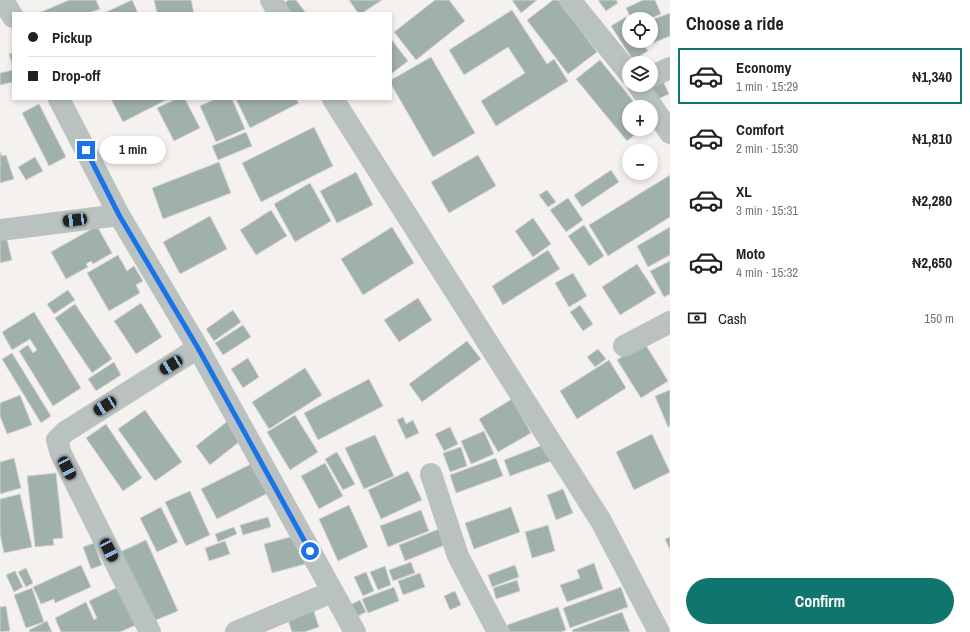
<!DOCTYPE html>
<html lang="en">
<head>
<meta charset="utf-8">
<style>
  body { margin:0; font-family:"Archivo Narrow",sans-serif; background:#f6f6f6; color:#222; height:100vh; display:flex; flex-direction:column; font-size:15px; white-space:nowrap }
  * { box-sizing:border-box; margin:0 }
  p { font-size:13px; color:#767676 }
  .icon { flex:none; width:22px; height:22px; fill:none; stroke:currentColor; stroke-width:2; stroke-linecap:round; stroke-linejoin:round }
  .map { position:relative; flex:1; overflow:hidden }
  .sheet { display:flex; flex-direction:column; background:#fff; width:300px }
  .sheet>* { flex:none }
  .hud { position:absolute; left:12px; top:12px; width:380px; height:88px; border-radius:0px; box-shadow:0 2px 6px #0003; display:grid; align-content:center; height:88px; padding:0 16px; background:#fff }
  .tools { position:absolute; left:622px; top:12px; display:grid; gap:8px }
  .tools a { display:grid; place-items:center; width:36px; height:36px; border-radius:50%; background:#fff; box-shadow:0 2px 6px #0003; font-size:20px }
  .end { position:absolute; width:18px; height:18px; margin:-9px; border:5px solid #1a73e8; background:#fff; box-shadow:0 0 0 2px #fff }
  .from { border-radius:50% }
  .bubble { position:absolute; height:28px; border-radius:14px; background:#fff; box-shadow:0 2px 6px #0003; font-size:13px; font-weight:800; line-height:28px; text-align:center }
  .car { position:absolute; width:12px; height:24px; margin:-12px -6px; border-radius:5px; box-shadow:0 0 3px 1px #0007; background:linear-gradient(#222 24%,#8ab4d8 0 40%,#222 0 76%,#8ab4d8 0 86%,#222 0) }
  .hud b { display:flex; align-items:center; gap:14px; height:38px; font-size:15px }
  .hud b+b { border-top:1px solid #e0e0e0 }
  .hud i { width:10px; height:10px; background:#222 }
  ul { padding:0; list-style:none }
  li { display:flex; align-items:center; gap:12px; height:56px; margin:0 8px 6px; padding:0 8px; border:2px solid transparent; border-radius:0px }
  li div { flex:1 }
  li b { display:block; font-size:15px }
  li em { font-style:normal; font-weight:800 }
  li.active { border-color:#0f766e }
  li>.icon { width:36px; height:36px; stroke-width:1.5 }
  h2 { padding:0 16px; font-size:18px; line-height:48px }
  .pay { display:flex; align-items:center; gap:10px; height:44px; padding:0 16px; font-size:15px }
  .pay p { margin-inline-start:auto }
  .button { display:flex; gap:8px; margin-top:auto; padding:8px 16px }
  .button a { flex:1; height:46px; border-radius:24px; background:#0f766e; color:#fff; font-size:16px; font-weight:800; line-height:46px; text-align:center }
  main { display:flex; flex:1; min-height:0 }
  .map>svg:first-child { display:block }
  .building { fill:#a0b0ad; stroke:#d5d3d2 }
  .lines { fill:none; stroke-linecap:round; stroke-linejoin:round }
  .street { stroke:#b9c2c0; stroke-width:22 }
  .route { stroke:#1a73e8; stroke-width:5 }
</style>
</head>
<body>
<main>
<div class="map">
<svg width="670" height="632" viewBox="0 0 670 632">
  <rect width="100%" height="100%" fill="#f4f1ef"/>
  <path class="building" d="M69,0H96L100,9L89,13H39Z
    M132,0L138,13H104Z
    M154,0H191L194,13H157Z
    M288,0H296L306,13H291L283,4Z
    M349,0H382L362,13H358Z
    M435,0H449L465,21L416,60L394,32Z
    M512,0H537L521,13Z
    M553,0H558L597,52L568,74L527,20Z
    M598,0H616L618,3L606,11Z
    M643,0H655L661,14L649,19H631L626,8Z
    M512,10L547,64L554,59L568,81L496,126L481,101L525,73L508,47L464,75L449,50Z
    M670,13V36L653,43L651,38V20Z
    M626,17L629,22V41H641L648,51L633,60L611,26Z
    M391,39L408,61L391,74Z
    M13,53V66L9,54Z
    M431,57L475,133L433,157L391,84V80Z
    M600,60L638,107H629V129H642L627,141L576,79Z
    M13,70V82L0,85V73Z
    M662,79L669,94L656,100L650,85Z
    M111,99H168L123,122Z
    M176,99H185L200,128L174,141L157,108Z
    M215,99H232L245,129L216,142L200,106Z
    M236,99H296L299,103L250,128Z
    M39,104L66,157L49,166L22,113Z
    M314,127L333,166L261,202L242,163Z
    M246,132L252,146L218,160L212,146Z
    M0,151L2,156L6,155L14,179L0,183Z
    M478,155L496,186L449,213L431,182Z
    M35,157L43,171L26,180L18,167Z
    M219,162L231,193L163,219L152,188Z
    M611,170L619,182L582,207L574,195Z
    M356,172L373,205L337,223L320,191Z
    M670,175V217L608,256L589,225Z
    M310,183L331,221L295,242L274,204Z
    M547,190L556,202L548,207L539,195Z
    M568,198L583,220L566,232L550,210Z
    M271,210L287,236L256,255L240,230Z
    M210,216L227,249L180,274L163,242Z
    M533,218L551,244L533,257L515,231Z
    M584,225L604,256L589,266L568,236Z
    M97,226L112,253L93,264L91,261L86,264L88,267L66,279L51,252Z
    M392,227L414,263L363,295L341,259Z
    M670,227V255L648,267L637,246Z
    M5,232L12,260L0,263V234Z
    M548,250L560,269L503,305L492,286Z
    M118,255L127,271L134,266L143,281L136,285L140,293L109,311L87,273Z
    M670,261V294L664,297L650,271Z
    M637,264L656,293L620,315L602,287Z
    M573,273L587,296L569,307L555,283Z
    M68,290L75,300L54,314L47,304Z
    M418,298L432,320L399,342L384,320Z
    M141,303L162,337L136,354L114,321Z
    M75,304L112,359L92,373L55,318Z
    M580,305L593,324L583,331L570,312Z
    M233,310L241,322L214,341L206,329Z
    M34,312L81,388L53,406L19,351L28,345L33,353L37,350L30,339L12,350L2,332Z
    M243,325L251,337L223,355L215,343Z
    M467,341L481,359L422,402L409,384Z
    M644,342L668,381L641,398L617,360Z
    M598,349L606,359L595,367L587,357Z
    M12,353L51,416L41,423L2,359Z
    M248,358L259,377L243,388L231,369Z
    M609,360L626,388L577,419L560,391Z
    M114,362L121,375L96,391L88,379Z
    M305,368L322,395L269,429L252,402Z
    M369,379L383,406L318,440L304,413Z
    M670,390V426L668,427L655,396Z
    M20,395L32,425L7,434L0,416V403Z
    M512,399L531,433L498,452L479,419Z
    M145,410L182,462L155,481L118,429Z
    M295,415L318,452L290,470L267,432Z
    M403,417L406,424L413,420L419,433L406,439L397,420Z
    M229,420L244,438L210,465L196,446Z
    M106,424L142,478L123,491L86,438Z
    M450,427L458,444L444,451L435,434Z
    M484,431L494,454L471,464L461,441Z
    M652,434L670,472L634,490L616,452Z
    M375,435L394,476L364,489L345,448Z
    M548,443L554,460L510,476L504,460Z
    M461,447L467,466L450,472L443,453Z
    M337,452L355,484L343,490L325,459Z
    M14,458L21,488L0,494V462Z
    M496,458L503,476L456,493L450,475Z
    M253,463L268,493L217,519L201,489Z
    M325,463L343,496L319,509L301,476Z
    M408,471L422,500L381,519L368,490Z
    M56,473L63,538L53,539L54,545L35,547L27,476Z
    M563,489L573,513L556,520L547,495Z
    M190,491L210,535L186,546L165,502Z
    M20,494L32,547L4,553L0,534V499Z
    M349,505L368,547L338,561L319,519Z
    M161,507L178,542L157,552L140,518Z
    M511,507L520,532L474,549L465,523Z
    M421,510L429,531L388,547L380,526Z
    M268,517L271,527L243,535L240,525Z
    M548,525L555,551L532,558L525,532Z
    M234,527L237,534L218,542L215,534Z
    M439,529L445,545L405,561L399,545Z
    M298,535L305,564L272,573L264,544Z
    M670,537V550L665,539Z
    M146,540L178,611L151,622L120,552Z
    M225,541L230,554L209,561L205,548Z
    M94,543L102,565L91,569L83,547Z
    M411,562L415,573L393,581L389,570Z
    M594,563L603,589L567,602L560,585L580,578L577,570Z
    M81,565L91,587L55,603L54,599L41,604L33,587Z
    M515,565L519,577L492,587L488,575Z
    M385,566L391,585L378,590L370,572Z
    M26,568L33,583L26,587L18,572Z
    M15,571L23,587L14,592L6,575Z
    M366,572L374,591L363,596L354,577Z
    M420,573L425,587L403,595L398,581Z
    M517,580L520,591L496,599L493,588Z
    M118,587L136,625L120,632H61L55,618L86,602L94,620L97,618L89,601Z
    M394,587L399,601L368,613L362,599Z
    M621,587L628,607L570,628L563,608Z
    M32,588L44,622L26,628L14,595Z
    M455,591L461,605L450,610L444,596Z
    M309,596L319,627L304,632H292L283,605Z
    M360,600L366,612L356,617L350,605Z
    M6,606L10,631L0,632V607Z
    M558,607L566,630L561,632H509L507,625Z
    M622,612L630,632H573L572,630Z
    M47,621L52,632H30L29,630Z"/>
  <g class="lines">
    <path class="street" d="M3,0L13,17
      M271,0L279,13
      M570,0L629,73
      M651,77L670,68
      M638,85L670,133
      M59,99L119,215L198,348L355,632
      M333,99L601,521L659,632
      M0,230L119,215
      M624,346L670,322
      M431,474L458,556L498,632
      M150,632L61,454L57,440L65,432L198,348
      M236,632L332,592"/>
  </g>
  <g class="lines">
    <path class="route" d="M86,150L119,215L198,348L310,551"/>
  </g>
</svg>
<div class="tools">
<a><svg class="icon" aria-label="locate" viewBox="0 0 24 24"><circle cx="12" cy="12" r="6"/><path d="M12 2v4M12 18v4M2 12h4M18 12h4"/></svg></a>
<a><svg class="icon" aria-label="layers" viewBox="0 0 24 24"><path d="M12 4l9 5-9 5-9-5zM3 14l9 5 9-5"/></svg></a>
<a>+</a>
<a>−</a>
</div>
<i class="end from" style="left:310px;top:551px"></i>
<i class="end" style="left:86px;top:150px"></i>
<div class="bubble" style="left:100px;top:136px;width:66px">1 min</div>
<i class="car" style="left:75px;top:220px;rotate:263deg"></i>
<i class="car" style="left:171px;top:365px;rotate:238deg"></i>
<i class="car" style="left:105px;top:406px;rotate:238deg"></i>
<i class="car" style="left:67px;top:468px;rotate:153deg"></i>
<i class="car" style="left:109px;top:550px;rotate:153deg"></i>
<div class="hud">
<b><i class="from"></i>Pickup</b>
<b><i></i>Drop-off</b>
</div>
</div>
<section class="sheet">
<h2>Choose a ride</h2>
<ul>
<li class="active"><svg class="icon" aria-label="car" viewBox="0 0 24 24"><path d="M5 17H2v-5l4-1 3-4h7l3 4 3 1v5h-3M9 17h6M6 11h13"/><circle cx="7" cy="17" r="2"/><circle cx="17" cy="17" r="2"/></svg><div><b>Economy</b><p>1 min · 15:29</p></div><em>₦1,340</em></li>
<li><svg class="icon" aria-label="car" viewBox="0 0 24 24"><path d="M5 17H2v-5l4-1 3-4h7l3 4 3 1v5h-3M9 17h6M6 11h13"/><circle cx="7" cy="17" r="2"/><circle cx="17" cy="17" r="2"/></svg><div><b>Comfort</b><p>2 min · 15:30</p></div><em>₦1,810</em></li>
<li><svg class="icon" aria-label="car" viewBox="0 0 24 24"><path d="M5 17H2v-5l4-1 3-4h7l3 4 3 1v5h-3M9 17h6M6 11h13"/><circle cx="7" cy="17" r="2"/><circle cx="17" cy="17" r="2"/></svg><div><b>XL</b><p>3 min · 15:31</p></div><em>₦2,280</em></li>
<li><svg class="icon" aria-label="car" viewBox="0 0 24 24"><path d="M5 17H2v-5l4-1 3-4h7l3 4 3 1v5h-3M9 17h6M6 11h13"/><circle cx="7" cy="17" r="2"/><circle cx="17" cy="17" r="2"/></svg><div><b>Moto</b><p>4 min · 15:32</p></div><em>₦2,650</em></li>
</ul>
<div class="pay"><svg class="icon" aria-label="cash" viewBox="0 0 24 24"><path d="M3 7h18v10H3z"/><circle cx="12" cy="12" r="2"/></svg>Cash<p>150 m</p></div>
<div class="button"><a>Confirm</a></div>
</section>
</main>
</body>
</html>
